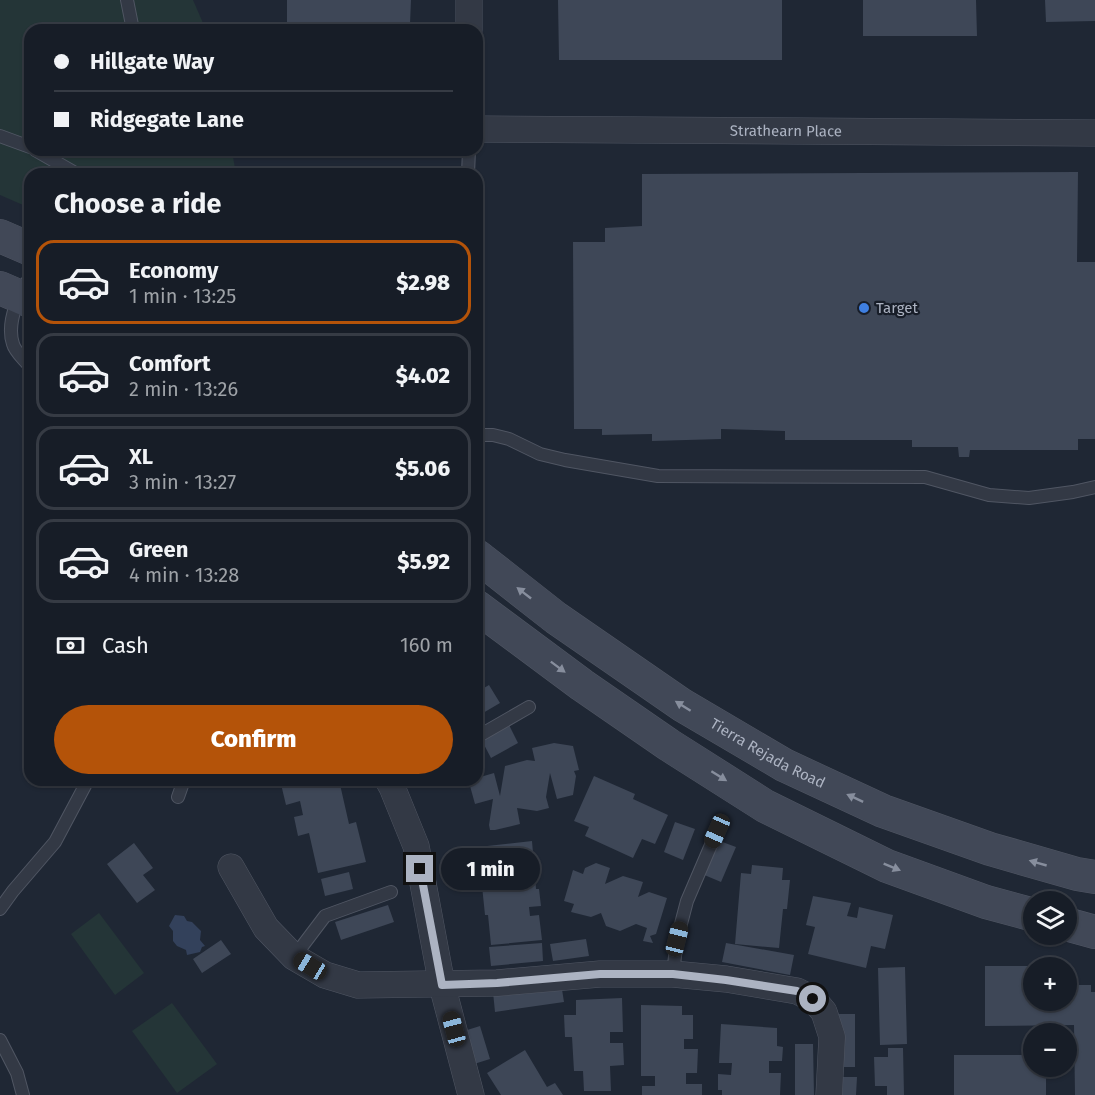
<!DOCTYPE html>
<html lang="en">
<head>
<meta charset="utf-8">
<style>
  body { margin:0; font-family:"Fira Sans",sans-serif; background:#242a33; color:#f1f3f6; height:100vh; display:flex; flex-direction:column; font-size:22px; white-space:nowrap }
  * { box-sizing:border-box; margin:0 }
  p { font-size:20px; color:#9ea2a7 }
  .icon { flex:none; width:33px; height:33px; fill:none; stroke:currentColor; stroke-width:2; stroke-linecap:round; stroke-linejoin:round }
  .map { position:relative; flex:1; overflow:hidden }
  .panel { position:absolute; left:24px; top:168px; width:459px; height:618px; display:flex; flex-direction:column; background:#171d27; border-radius:18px; box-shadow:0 2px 4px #0004,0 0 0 2px #363b44 }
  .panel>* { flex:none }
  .hud { position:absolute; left:24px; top:24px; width:459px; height:132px; border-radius:18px; box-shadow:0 2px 4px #0004,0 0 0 2px #363b44; display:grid; align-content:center; height:132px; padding:0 30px; background:#171d27 }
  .controls { position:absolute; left:1023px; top:891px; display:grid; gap:12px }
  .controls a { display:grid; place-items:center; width:54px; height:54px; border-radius:50%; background:#171d27; box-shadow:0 2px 4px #0004,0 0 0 2px #363b44; font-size:30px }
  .end { position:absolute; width:27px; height:27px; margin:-14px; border:8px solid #acb3c2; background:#111; box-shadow:0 0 0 3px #111 }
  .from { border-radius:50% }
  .bubble { position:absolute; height:42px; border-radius:21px; background:#171d27; box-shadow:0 2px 4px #0004,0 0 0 2px #363b44; font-size:20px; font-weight:800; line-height:42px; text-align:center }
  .car { position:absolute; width:18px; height:36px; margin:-18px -9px; border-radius:8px; box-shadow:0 0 4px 2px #0007; background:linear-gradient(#222 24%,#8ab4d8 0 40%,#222 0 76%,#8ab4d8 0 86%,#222 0) }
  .hud b { display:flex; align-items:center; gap:21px; height:57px; font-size:22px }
  .hud b+b { border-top:2px solid #363b44 }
  .hud i { width:15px; height:15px; background:#f1f3f6 }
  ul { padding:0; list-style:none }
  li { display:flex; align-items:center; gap:18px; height:84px; margin:0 12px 9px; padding:0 18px; border:3px solid #363b44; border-radius:18px }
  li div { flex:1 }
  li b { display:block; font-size:22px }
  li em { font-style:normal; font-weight:800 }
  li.active { border-color:#b45309 }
  li>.icon { width:54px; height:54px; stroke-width:1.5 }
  h2 { padding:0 30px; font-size:27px; line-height:72px }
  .pay { display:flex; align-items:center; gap:15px; height:66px; padding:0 30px; font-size:22px }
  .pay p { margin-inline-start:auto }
  .button { display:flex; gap:12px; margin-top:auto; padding:12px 30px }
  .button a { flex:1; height:69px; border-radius:36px; background:#b45309; color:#fff; font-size:24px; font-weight:800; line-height:69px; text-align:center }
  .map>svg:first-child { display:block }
  .green { fill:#243537 }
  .water { fill:#33415b }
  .building { fill:#3e4757 }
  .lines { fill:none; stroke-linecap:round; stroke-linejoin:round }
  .service-casing { stroke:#505663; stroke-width:14 }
  .minor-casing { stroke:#505663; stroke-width:27 }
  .secondary-casing { stroke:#505663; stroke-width:34 }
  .service { stroke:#333945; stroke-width:12 }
  .minor { stroke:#333945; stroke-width:26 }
  .secondary { stroke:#414857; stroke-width:33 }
  .oneway { fill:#878e9d }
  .route { stroke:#acb3c2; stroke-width:8 }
  .shop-dot { fill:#3f7fe0; stroke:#181e29; stroke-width:2 }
  .labels { text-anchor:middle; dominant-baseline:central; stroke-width:4.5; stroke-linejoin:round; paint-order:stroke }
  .street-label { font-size:15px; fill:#acb3c2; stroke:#181e29 }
  .poi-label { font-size:15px; fill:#acb3c2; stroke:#181e29; text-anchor:start }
</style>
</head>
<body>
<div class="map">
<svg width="1095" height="1095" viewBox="0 0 1095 1095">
  <rect width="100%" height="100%" fill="#1f2734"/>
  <path class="green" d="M0,0H193L206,30H30V150L232,151L236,174H30V208L0,195Z
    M99,913L144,973L115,995L71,934Z
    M172,1003L217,1064L177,1093L132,1031Z"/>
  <path class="water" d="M175,915L184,916L187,921L192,922L201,931L200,940L205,946L202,947L200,952L187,955L186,950L177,946L173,941V931L169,926Z"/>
  <path class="building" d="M287,0H411L410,24L390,23L392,30H287Z
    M558,0H782V60H559Z
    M863,0H976L977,36H863Z
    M1045,0H1095V21L1046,22Z
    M1078,172L1077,262H1095V439H1078V450H970L969,457H959L958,447H912V440H785V431L721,429V439L652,441V434L602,435V429H574L573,242H605V228L642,226V174Z
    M489,685L500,703L483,713L477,703V692Z
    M509,725L518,743L491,758L481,739Z
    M554,743L573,746L579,770L574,771L576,776L573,795L557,799L550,773L546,797L549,808L537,811L517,808L520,824L495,830H490L489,825L493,799L475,804L470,786L471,780H477V778L494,773L500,796L505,766L527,760L535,761L532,748Z
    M594,776L635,794L633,799L668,815L655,844L642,839L633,858L585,836L589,827L574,821Z
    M280,780H339L349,824L356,822L366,862L318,873L309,833L298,836L294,817L303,815L300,801L286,805Z
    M675,822L695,829L683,860L664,852Z
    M717,840L736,847L721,882L702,874Z
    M532,841L536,889H539L541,906L529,907L530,916L539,915L542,940L491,945L488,915H485L478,847Z
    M134,843L153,868L143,875L155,890L137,903L107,864Z
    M596,863L610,868L605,884L623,876L643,882L638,897L649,892L667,898L656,934L650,936L653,943L643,941L647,928L636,924L620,931L606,926L601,913L591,917L571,912L574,904L564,901L573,870L583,874L585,868Z
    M752,865L783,868L782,880H790L787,909H783L779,948L735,944L741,873L751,874Z
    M349,872L353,889L325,896L321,879Z
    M813,896L851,903L847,916L857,918L859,907L893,915L885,949L871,946L866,968L808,954L815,927L806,925Z
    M388,905L394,922L341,940L335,922Z
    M586,939L589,956L553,961L550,944Z
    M221,940L231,954L202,973L193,959Z
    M542,943L543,961L491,966L489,947Z
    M726,943L794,955L790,975L722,962Z
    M985,966H1034V1000H1066V985H1091V992H1095V1095H1075L1074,1025L985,1026Z
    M905,967L907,1044L880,1045L878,968Z
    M561,983L564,1002L495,1012L493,992Z
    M622,998L623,1032H610V1043H623L624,1065L610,1066L611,1091H584L583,1071H574L572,1037H565L564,1015H576V1000Z
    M641,1005L682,1006V1015H693V1039H684V1049H698L697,1073H686V1084H702V1095H642V1086H655V1076H641Z
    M837,1014H855V1067H837Z
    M721,1024L777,1028V1046L783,1047L782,1061H769V1073H781L780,1095H722V1090H718V1074L731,1075L732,1063H719Z
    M480,1026L490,1059L474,1064L464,1031Z
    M795,1044H813L814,1095H795Z
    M888,1048H903L904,1095H887V1086H875L874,1057H888Z
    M525,1050L547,1087L555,1083L563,1095H501L487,1073Z
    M954,1055H1034V1066H1046V1095H954Z
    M838,1077H857L856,1095H838Z"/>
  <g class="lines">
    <defs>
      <path id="service" d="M127,0L133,30
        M0,136L30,147
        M35,150L77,174
        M468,174L469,150
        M30,277C19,295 6,323 13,344C15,352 25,360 30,367
        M477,435H493L509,439L540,454L565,460L658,476L925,477L989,495L1029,498L1073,492L1095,487
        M477,737L529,707
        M178,797L184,780
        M0,909L13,891L55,842L88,780
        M294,957L325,916L391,892
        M673,974L677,939L687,901L717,831
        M0,1040L17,1073L23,1095"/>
      <g id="minor">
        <path d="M469,30V0"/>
        <path id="s1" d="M477,129L1095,133"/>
        <path d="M388,780L392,787L416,846L442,985L471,1095"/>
        <path d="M231,867L266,928L294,957L325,975L358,985L497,983L600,974H673L726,979L797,991L813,999L824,1012L832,1037L829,1095"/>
      </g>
      <g id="secondary">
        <path d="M0,236L30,249"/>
        <path d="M0,288L30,301"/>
        <path id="s2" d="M477,556L556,618L682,705L784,765L883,811L990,849L1077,874L1095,877"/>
        <path d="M477,607L582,685L669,745L765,806L887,866L986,902L1034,915"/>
        <path d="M1066,924L1095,932"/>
      </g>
    </defs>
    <use href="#service" class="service-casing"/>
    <use href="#minor" class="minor-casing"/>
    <use href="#secondary" class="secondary-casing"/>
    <use href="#service" class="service"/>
    <use href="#minor" class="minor"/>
    <use href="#secondary" class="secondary"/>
  </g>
  <defs><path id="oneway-solid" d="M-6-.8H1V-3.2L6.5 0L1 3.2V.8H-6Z" transform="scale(1.5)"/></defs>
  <g class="oneway">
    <use href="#oneway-solid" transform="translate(524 593) rotate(-142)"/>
    <use href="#oneway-solid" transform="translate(558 667) rotate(37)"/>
    <use href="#oneway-solid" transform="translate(683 706) rotate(-148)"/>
    <use href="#oneway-solid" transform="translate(719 776) rotate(32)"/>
    <use href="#oneway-solid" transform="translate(855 798) rotate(-155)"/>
    <use href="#oneway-solid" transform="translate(1038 863) rotate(-164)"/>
    <use href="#oneway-solid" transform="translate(892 867) rotate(22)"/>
  </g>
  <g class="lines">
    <path class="route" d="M420,869L442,985L497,983L600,974H673L726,980L797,991L813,999"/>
  </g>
  <circle class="shop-dot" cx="864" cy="308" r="6"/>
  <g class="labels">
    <g class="street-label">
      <text stroke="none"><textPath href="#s1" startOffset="309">Strathearn Place</textPath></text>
      <text stroke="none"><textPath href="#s2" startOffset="352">Tierra Rejada Road</textPath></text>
    </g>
    <g class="poi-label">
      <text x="876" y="308">Target</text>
    </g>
  </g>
</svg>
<div class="controls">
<a><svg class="icon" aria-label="layers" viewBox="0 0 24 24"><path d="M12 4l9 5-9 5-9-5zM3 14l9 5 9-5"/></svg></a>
<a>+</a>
<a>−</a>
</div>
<i class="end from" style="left:813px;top:999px"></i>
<i class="end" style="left:420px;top:869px"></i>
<div class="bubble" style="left:441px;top:848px;width:99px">1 min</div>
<i class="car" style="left:717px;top:831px;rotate:204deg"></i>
<i class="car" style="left:677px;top:939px;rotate:14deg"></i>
<i class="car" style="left:310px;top:966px;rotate:301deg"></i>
<i class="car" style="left:454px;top:1029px;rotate:345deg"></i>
<div class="hud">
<b><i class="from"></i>Hillgate Way</b>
<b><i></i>Ridgegate Lane</b>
</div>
<section class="panel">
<h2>Choose a ride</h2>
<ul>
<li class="active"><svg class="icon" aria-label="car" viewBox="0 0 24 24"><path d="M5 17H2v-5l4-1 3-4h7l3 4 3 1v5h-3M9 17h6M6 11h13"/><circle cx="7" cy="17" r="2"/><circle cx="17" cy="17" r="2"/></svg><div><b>Economy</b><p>1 min · 13:25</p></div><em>$2.98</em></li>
<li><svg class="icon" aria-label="car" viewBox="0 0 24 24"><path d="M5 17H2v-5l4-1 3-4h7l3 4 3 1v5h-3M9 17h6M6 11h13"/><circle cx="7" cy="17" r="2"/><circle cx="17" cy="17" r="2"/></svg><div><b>Comfort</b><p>2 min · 13:26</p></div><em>$4.02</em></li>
<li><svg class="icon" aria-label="car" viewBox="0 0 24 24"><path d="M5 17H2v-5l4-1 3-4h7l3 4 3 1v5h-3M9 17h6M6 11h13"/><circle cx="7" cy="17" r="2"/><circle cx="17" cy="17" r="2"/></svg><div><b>XL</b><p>3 min · 13:27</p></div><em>$5.06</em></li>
<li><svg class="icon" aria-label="car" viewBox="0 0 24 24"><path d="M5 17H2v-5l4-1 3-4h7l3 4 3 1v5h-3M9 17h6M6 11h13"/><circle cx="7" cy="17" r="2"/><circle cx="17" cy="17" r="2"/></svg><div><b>Green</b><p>4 min · 13:28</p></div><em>$5.92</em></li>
</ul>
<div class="pay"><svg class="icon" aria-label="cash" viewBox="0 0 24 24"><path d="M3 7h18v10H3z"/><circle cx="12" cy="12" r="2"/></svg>Cash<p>160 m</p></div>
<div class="button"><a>Confirm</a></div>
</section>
</div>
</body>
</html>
